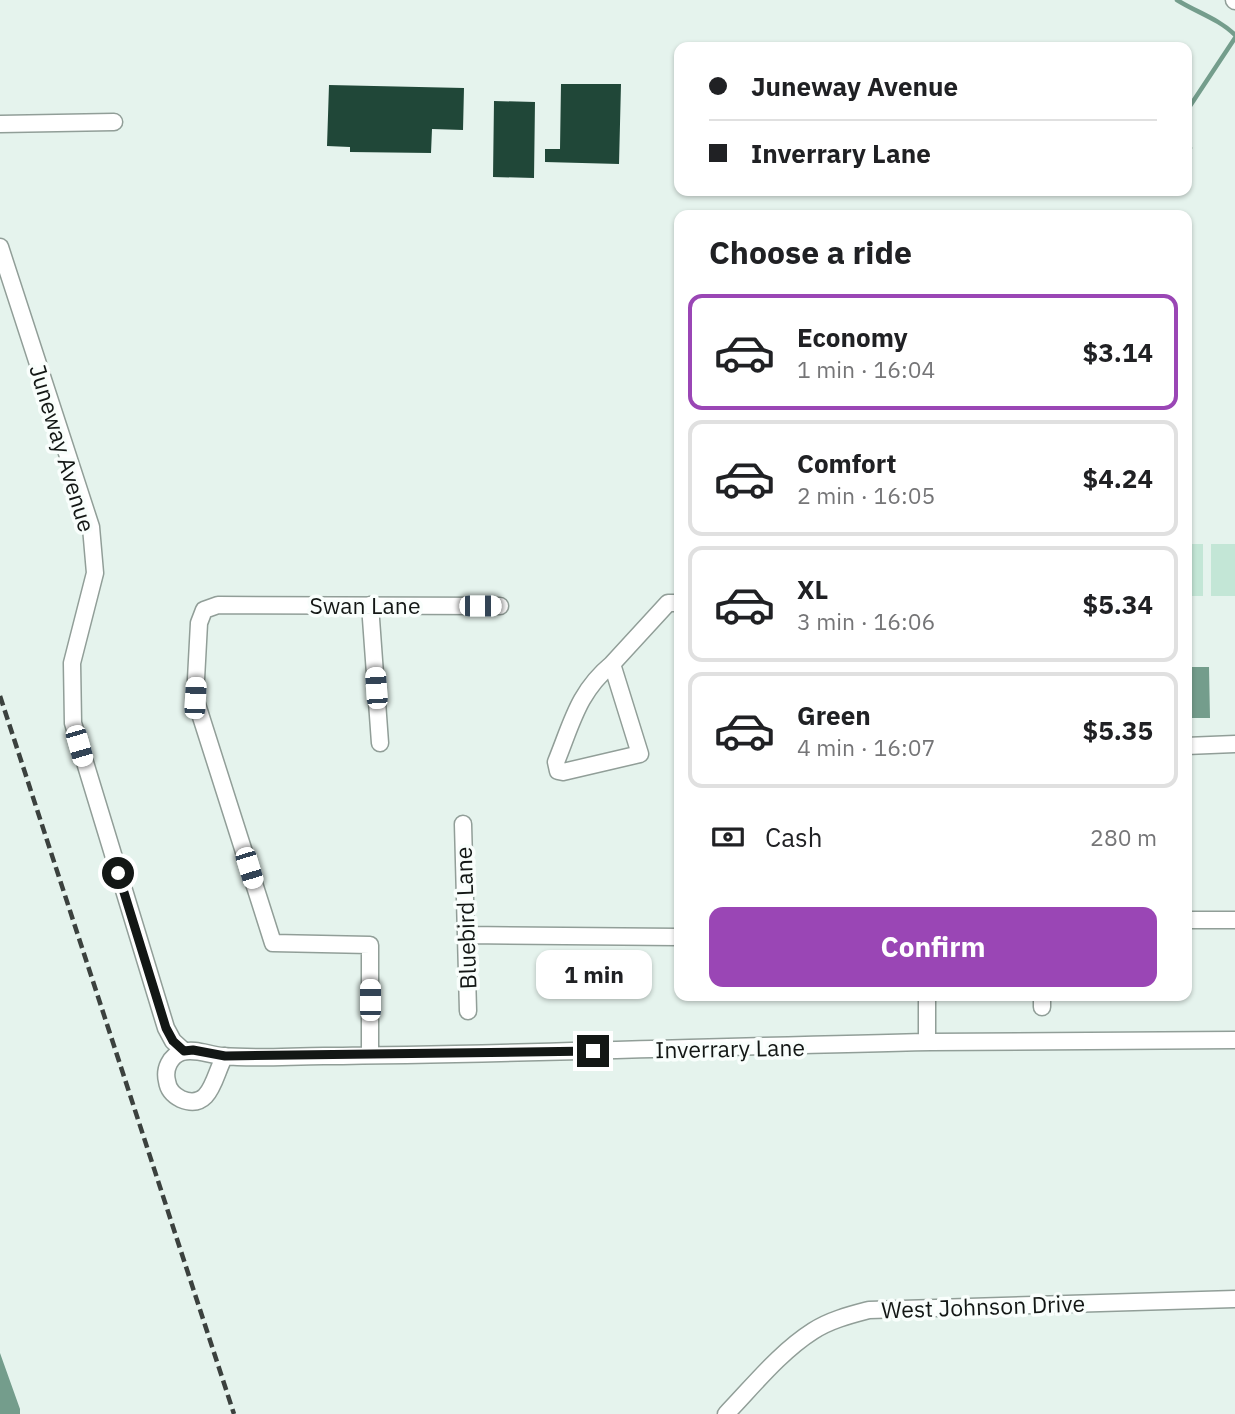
<!DOCTYPE html>
<html lang="en">
<head>
<meta charset="utf-8">
<style>
  body { margin:0; font-family:"IBM Plex Sans",sans-serif; background:#f2f2f2; color:#202124; height:100vh; display:flex; flex-direction:column; font-size:26px; white-space:nowrap }
  * { box-sizing:border-box; margin:0 }
  p { font-size:23px; color:#757577 }
  .icon { flex:none; width:38px; height:38px; fill:none; stroke:currentColor; stroke-width:2; stroke-linecap:round; stroke-linejoin:round }
  .map { position:relative; flex:1; overflow:hidden }
  .drawer { position:absolute; left:674px; top:210px; width:518px; height:791px; display:flex; flex-direction:column; background:#fff; border-radius:14px; box-shadow:0 2px 5px #0004 }
  .drawer>* { flex:none }
  .top-card { position:absolute; left:674px; top:42px; width:518px; height:154px; border-radius:14px; box-shadow:0 2px 5px #0004; display:grid; align-content:center; height:154px; padding:0 35px; background:#fff }
  .end { position:absolute; width:32px; height:32px; margin:-16px; border:9px solid #131715; background:#fff; box-shadow:0 0 0 4px #fff }
  .from { border-radius:50% }
  .bubble { position:absolute; height:49px; border-radius:14px; background:#fff; box-shadow:0 2px 5px #0004; font-size:23px; font-weight:800; line-height:49px; text-align:center }
  .car { position:absolute; width:21px; height:42px; margin:-21px -10px; border-radius:9px; box-shadow:0 0 5px 2px #0007; background:linear-gradient(#fff 24%,#345 0 40%,#fff 0 76%,#345 0 86%,#fff 0) }
  .top-card b { display:flex; align-items:center; gap:24px; height:66px; font-size:26px }
  .top-card b+b { border-top:2px solid #e0e0e0 }
  .top-card i { width:18px; height:18px; background:#202124 }
  ul { padding:0; list-style:none }
  li { display:flex; align-items:center; gap:21px; height:116px; margin:0 14px 10px; padding:0 21px; border:4px solid #e0e0e0; border-radius:14px }
  li div { flex:1 }
  li b { display:block; font-size:26px }
  li em { font-style:normal; font-weight:800 }
  li.selected { border-color:#9a46b5 }
  li>.icon { width:63px; height:63px; stroke-width:1.5 }
  h2 { padding:0 35px; font-size:32px; line-height:84px }
  .pay { display:flex; align-items:center; gap:18px; height:77px; padding:0 35px; font-size:26px }
  .pay p { margin-inline-start:auto }
  .action { display:flex; gap:14px; margin-top:auto; padding:14px 35px }
  .action a { flex:1; height:80px; border-radius:14px; background:#9a46b5; color:#fff; font-size:28px; font-weight:800; line-height:80px; text-align:center }
  .map>svg:first-child { display:block }
  .pitch { fill:#c3e6d6 }
  .water { fill:#749d8c }
  .lines { fill:none; stroke-linecap:round; stroke-linejoin:round }
  .stream { stroke:#749d8c; stroke-width:4.5 }
  .building { fill:#204738 }
  .minor-casing { stroke:#919e98; stroke-width:19 }
  .minor { stroke:#fff; stroke-width:16 }
  .rail { stroke:#3b413e; stroke-width:4.5; stroke-dasharray:10 5; stroke-linecap:butt }
  .route { stroke:#131715; stroke-width:9 }
  .labels { text-anchor:middle; dominant-baseline:central; stroke-width:7; stroke-linejoin:round; paint-order:stroke }
  .street-label { font-size:23px; fill:#131715; stroke:#f9fefc }
</style>
</head>
<body>
<div class="map">
<svg width="1235" height="1414" viewBox="0 0 1235 1414">
  <rect width="100%" height="100%" fill="#e5f3ed"/>
  <path class="pitch" d="M1187,544H1203V596H1187Z
    M1211,544H1235V596H1211Z"/>
  <path class="water" d="M1187,667H1209L1210,718H1187Z
    M0,1353L20,1409V1414H0Z"/>
  <g class="lines">
    <path class="stream" d="M1177,0C1196,12 1219,19 1235,35
      M1186,112L1235,38
      M1186,135L1190,148"/>
  </g>
  <path class="building" d="M561,84H621L619,164L545,162V149H560Z
    M329,85L464,88L463,130L432,129L431,153L350,152V147L327,146Z
    M494,101L535,102L534,178L493,177Z"/>
  <g class="lines">
    <defs>
      <path id="minor" d="M1234,0L1235,1
        M0,124L114,122
        M0,247L91,527L95,573L72,663L73,723L166,1028L173,1041L184,1051
        M370,605L380,743
        M612,664L640,754L563,772L558,771L556,762C572,723 578,692 612,664Z
        M612,664L668,603H679
        M1186,746L1235,744
        M463,824L468,1011
        M1186,920H1235
        M466,935L679,937
        M1042,1007V996
        M927,1042V996
        M370,1055V945L273,943L195,698L199,623L204,610L218,605L500,606
        M225,1056C214,1073 212,1112 181,1099C173,1095 168,1089 167,1081C164,1069 170,1056 182,1052C195,1048 209,1055 223,1056C256,1059 291,1056 324,1056C527,1054 729,1046 931,1042C1033,1041 1134,1040 1235,1040
        M726,1414C753,1386 780,1352 813,1331C830,1320 850,1315 869,1310L1235,1299"/>
    </defs>
    <use href="#minor" class="minor-casing"/>
    <use href="#minor" class="minor"/>
    <path class="rail" d="M0,696L234,1414"/>
  </g>
  <g class="lines">
    <path class="route" d="M118,873L166,1028L173,1041L184,1051L193,1050L225,1056L593,1051"/>
  </g>
  <g class="labels">
    <g class="street-label">
      <text transform="translate(63 448) rotate(73)">Juneway Avenue</text>
      <text x="365" y="605">Swan Lane</text>
      <text transform="translate(465 918) rotate(-92)">Bluebird Lane</text>
      <text transform="translate(730 1048) rotate(-1)">Inverrary Lane</text>
      <text transform="translate(983 1306) rotate(-2)">West Johnson Drive</text>
    </g>
  </g>
</svg>
<i class="end from" style="left:118px;top:873px"></i>
<i class="end" style="left:593px;top:1051px"></i>
<div class="bubble" style="left:536px;top:950px;width:116px">1 min</div>
<i class="car" style="left:480px;top:606px;rotate:90deg"></i>
<i class="car" style="left:376px;top:688px;rotate:356deg"></i>
<i class="car" style="left:195px;top:698px;rotate:3deg"></i>
<i class="car" style="left:79px;top:746px;rotate:164deg"></i>
<i class="car" style="left:249px;top:868px;rotate:163deg"></i>
<i class="car" style="left:370px;top:1000px;rotate:0deg"></i>
<div class="top-card">
<b><i class="from"></i>Juneway Avenue</b>
<b><i></i>Inverrary Lane</b>
</div>
<section class="drawer">
<h2>Choose a ride</h2>
<ul>
<li class="selected"><svg class="icon" aria-label="car" viewBox="0 0 24 24"><path d="M5 17H2v-5l4-1 3-4h7l3 4 3 1v5h-3M9 17h6M6 11h13"/><circle cx="7" cy="17" r="2"/><circle cx="17" cy="17" r="2"/></svg><div><b>Economy</b><p>1 min · 16:04</p></div><em>$3.14</em></li>
<li><svg class="icon" aria-label="car" viewBox="0 0 24 24"><path d="M5 17H2v-5l4-1 3-4h7l3 4 3 1v5h-3M9 17h6M6 11h13"/><circle cx="7" cy="17" r="2"/><circle cx="17" cy="17" r="2"/></svg><div><b>Comfort</b><p>2 min · 16:05</p></div><em>$4.24</em></li>
<li><svg class="icon" aria-label="car" viewBox="0 0 24 24"><path d="M5 17H2v-5l4-1 3-4h7l3 4 3 1v5h-3M9 17h6M6 11h13"/><circle cx="7" cy="17" r="2"/><circle cx="17" cy="17" r="2"/></svg><div><b>XL</b><p>3 min · 16:06</p></div><em>$5.34</em></li>
<li><svg class="icon" aria-label="car" viewBox="0 0 24 24"><path d="M5 17H2v-5l4-1 3-4h7l3 4 3 1v5h-3M9 17h6M6 11h13"/><circle cx="7" cy="17" r="2"/><circle cx="17" cy="17" r="2"/></svg><div><b>Green</b><p>4 min · 16:07</p></div><em>$5.35</em></li>
</ul>
<div class="pay"><svg class="icon" aria-label="cash" viewBox="0 0 24 24"><path d="M3 7h18v10H3z"/><circle cx="12" cy="12" r="2"/></svg>Cash<p>280 m</p></div>
<div class="action"><a>Confirm</a></div>
</section>
</div>
</body>
</html>
